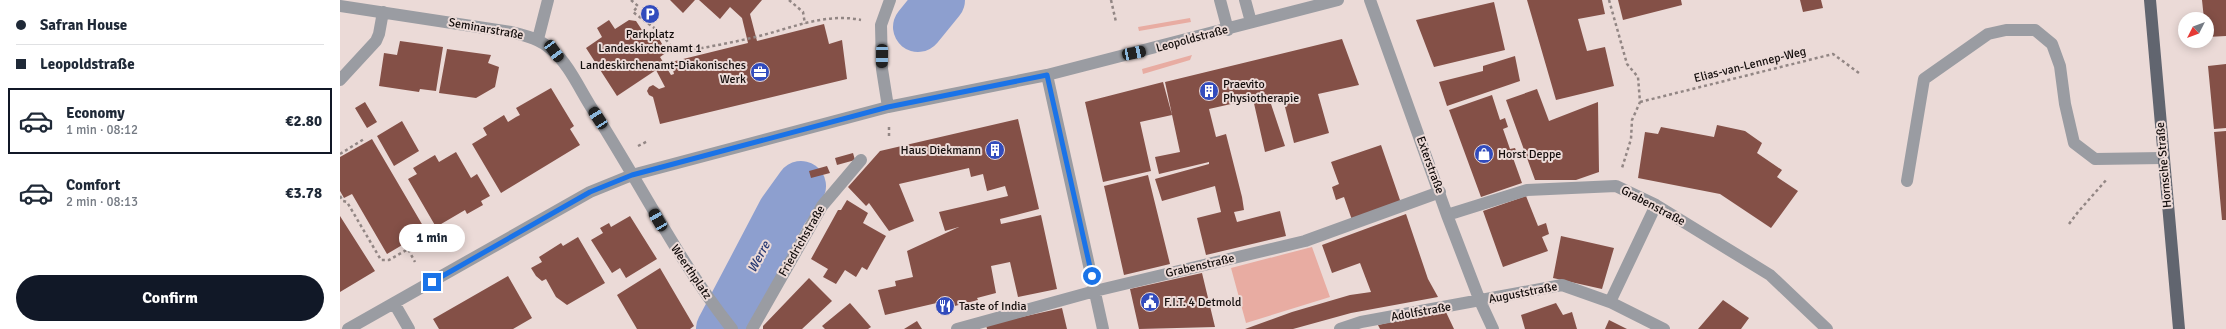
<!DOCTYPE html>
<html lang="en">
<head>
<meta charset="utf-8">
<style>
  body { margin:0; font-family:Signika,sans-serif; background:#f2f2f3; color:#1f2937; height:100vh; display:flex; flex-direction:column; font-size:15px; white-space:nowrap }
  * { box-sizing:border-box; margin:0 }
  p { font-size:13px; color:#747a83 }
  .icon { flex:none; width:22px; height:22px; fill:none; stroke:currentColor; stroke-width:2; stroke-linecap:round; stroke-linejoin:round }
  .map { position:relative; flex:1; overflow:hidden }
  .details { display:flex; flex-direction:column; background:#fff; width:340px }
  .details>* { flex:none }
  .guide { display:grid; align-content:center; height:88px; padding:0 16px; background:#fff }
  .needle { width:26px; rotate:228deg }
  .buttons { position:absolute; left:1838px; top:12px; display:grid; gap:8px }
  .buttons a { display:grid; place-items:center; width:36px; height:36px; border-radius:50%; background:#fff; box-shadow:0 2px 10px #0003; font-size:20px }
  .end { position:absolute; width:18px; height:18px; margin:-9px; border:5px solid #1a73e8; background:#fff; box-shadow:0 0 0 2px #fff }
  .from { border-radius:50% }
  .bubble { position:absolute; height:28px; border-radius:14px; background:#fff; box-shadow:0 2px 10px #0003; font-size:13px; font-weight:700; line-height:28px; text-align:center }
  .car { position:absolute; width:12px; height:24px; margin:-12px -6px; border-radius:5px; box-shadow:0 0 3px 1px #0007; background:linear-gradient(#222 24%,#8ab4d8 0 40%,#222 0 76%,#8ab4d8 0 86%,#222 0) }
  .guide b { display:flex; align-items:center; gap:14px; height:38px; font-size:15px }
  .guide b+b { border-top:1px solid #e0e1e3 }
  .guide i { width:10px; height:10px; background:#1f2937 }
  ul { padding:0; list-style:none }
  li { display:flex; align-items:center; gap:12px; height:66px; margin:0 8px 6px; padding:0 8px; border:2px solid transparent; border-radius:0px }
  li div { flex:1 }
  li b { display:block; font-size:15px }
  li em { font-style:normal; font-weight:700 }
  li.active { border-color:#111827 }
  li>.icon { width:36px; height:36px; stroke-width:1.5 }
  .button { display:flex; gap:8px; margin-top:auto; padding:8px 16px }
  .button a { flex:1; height:46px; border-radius:24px; background:#111827; color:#fff; font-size:16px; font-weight:700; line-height:46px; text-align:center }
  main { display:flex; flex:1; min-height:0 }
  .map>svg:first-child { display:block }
  .green { fill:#e8aca2 }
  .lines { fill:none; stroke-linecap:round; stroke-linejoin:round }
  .river { stroke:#8d9fcf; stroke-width:50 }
  .building { fill:#845047 }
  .path { stroke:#928684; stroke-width:2.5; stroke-dasharray:3 3; stroke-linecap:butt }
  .minor { stroke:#9a9ca2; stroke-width:12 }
  .major { stroke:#61656f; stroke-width:12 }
  .route { stroke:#1a73e8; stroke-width:5 }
  .labels { text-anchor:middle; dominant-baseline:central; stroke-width:4; stroke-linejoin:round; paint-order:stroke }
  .street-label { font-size:12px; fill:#130d0c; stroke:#ebdad7 }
  .poi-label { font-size:12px; fill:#130d0c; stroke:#ebdad7; text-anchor:start }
  .water-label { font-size:13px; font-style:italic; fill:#263872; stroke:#ebdad7 }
</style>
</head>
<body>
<main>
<section class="details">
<div class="guide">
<b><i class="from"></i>Safran House</b>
<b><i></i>Leopoldstraße</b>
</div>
<ul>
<li class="active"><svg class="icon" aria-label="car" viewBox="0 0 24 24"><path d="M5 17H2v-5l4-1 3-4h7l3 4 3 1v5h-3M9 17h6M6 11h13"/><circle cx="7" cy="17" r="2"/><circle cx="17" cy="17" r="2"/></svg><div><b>Economy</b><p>1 min · 08:12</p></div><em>€2.80</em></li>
<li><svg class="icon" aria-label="car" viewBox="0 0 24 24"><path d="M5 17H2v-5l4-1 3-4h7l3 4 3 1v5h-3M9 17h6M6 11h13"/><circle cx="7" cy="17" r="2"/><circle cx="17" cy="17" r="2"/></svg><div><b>Comfort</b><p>2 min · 08:13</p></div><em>€3.78</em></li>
</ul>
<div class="button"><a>Confirm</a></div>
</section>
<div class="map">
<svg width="1886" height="329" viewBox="0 0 1886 329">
  <rect width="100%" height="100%" fill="#ebdad7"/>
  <path class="green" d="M850,18L851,22L799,31L798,27Z
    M852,55L850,60L803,74L802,69Z
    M972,247L990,297L906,323L891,268Z"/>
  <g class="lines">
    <path class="river" d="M578,27L600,0
      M381,329L443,211L461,186"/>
  </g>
  <path class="building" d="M330,0H355L343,13Z
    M359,0H422L410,14L417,41L484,24L489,44L502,40L507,79L320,124L313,97L309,95L307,91L309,87L313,85L319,89L325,87L316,70L277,96L246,48L262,37L257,28L269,20L275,29L289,20L296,21L308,39L316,34L327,52L320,57L331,75L334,74L331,62L408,43L402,18L390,7L380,19Z
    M1187,0H1262L1265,14L1238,19L1247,51L1265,47L1274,86L1216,100Z
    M1278,0H1341L1342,5L1283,20Z
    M1460,0H1481L1483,8L1463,12Z
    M1862,0H1886V36L1867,37V19H1864Z
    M1154,2L1165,50L1094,67L1076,20Z
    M1002,39L1019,85L978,94L989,133L954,143L944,103L955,100L953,95L930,101L945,146L925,152L913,99L869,109L876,137L886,134L902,197L904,210L894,212L897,222L940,211L946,236L866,255L857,218L881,212L875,186L822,201L815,179L869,164V162L819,174L815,157L840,152L825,82Z
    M60,41L103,47L96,91L80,89L79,92L39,86L44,53L57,55Z
    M107,49L151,55L148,63L159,67L155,87L136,98L99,93Z
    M1175,56L1180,81L1107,106L1099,82L1143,71V66Z
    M1886,64V128L1874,129L1868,66Z
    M823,82L832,115L800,122L811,171L763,182L745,102Z
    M211,88L234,126L230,129L240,145L161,193L132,144L147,135L143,128L164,115L168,122L176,117L180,115L176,108Z
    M1197,89L1209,121L1258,102L1259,172L1236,180H1195L1166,100Z
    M1152,95L1160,120L1165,118L1168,127L1163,129L1170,149L1175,148L1178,156L1173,158L1182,183L1141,197L1109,110Z
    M25,102L37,122L27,128L15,108Z
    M678,119L699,209L660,219L661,224L701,215L717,289L678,297L670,262L651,266L656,293L637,298L638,300L603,309L601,302L545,315L538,290L556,286L555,281L573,277L567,251L619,227L605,231L599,212L668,196L665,186L647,191L643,174L631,177L629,168L559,184L574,221L549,231L529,203L526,206L508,187L540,151Z
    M62,121L79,151L54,166L37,136Z
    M1377,125L1405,131L1422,143L1417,153L1442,170L1437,177L1458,191L1431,228L1380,194L1298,178L1305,132L1318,134L1321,127L1374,137Z
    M1886,131V220H1882L1874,132Z
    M32,139L86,231L47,254L12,194L4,198L0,191V157Z
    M1041,145L1061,203L1012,220L1004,197L996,200L992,187L999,184L991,162Z
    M116,152L131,178L137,174L150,196L141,201L143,205L127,214L125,210L96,227L68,179L77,174L73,168L95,155L99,162Z
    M513,153L515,160L497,165L495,158Z
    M487,166L490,173L471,178L469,171Z
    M808,175L830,264L784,275L764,186Z
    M1186,196L1198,226L1206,223L1209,234L1202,237L1208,251L1163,267L1143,211Z
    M507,200L528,213L523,223L546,236L527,270L522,267L516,277L505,270L496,284L483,277L488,269L471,259L498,210H501Z
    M1066,214L1088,279L1098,297L1011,313L953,329H905L952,312L1010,295L1031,292L1020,263L992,273L982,245Z
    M0,216L35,271L0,292Z
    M290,216L317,259L286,278L280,268L272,273L251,240L263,233L260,228L269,223L271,227Z
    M1221,236L1274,248L1262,289L1213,278Z
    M238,237L265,283L227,305L216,297L206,279L202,281L196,276L191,268L202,262L199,257L221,243L223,246Z
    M320,268L354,326L350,329H297L277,295Z
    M862,273L875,327L799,329L790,289Z
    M168,276L192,318L173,329H99L93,319Z
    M469,278L492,301L462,329H423V326Z
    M1383,300L1409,318L1401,329H1358Z
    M510,303L531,327L528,329H485L482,326Z
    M1216,303L1223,315L1232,312L1237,329H1185L1181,315Z
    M722,308L727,329H647L646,325Z
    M1105,310L1114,329H1040L1038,325Z
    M1269,320L1287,329H1265Z
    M577,321L582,329H564Z"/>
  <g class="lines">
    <path class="path" d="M291,0L298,6L293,12L321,33L336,53C361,48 386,44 411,38C448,30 483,12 521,20
      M449,0L463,12L465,24
      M771,0L776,22
      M1269,0L1287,64L1298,77L1300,102L1292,120L1291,139L1282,168
      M1300,102L1493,54L1519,73
      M549,127V137
      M298,146L308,141
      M0,154L24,139
      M0,196L3,201L7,202L41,260H49L68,249L75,262
      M1729,224L1738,212L1767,179"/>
    <path class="minor" d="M880,0L888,30
      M905,0L911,22
      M1030,0L1107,215L1140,301L1153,329
      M0,6L171,32C187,36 200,39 212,50C229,64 241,92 253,110C300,183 338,261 392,329
      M198,39L208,0
      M707,75L763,329
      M0,80L36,41L39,34L43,12
      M548,107L542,69L541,25L550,0
      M1567,181L1584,79L1648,34L1666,30H1695L1712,44L1720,66L1725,104L1734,143L1755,159L1823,158
      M1107,215L1187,190L1276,186L1316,205L1430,275L1487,329
      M1270,302L1316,205
      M54,303L69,329
      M8,329L250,192L292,175L548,107L707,75L998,0
      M412,329L482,206L521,160
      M617,329L755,291L965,241L1100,192
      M1000,329L1021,322L1222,285L1270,302L1324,329"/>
    <path class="major" d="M1810,0L1839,329"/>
  </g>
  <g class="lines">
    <path class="route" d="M92,282L250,192L292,175L548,107L707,75L752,276"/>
  </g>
  <defs>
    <symbol id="parking-disc" viewBox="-11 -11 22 22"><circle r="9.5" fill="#324cbd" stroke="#ebdad7"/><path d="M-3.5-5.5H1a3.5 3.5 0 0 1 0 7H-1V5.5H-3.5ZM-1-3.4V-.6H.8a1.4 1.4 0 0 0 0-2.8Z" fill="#fff"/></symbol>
    <symbol id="office-disc" viewBox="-11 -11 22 22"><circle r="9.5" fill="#324cbd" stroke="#ebdad7"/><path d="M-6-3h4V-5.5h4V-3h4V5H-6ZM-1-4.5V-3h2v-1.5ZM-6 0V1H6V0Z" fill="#fff"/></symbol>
    <symbol id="building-disc" viewBox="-11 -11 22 22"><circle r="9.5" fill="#324cbd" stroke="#ebdad7"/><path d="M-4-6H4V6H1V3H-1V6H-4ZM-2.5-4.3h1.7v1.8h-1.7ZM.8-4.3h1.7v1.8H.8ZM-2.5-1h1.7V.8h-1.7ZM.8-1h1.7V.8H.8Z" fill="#fff"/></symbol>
    <symbol id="shop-disc" viewBox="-11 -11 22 22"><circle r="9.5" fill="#324cbd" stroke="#ebdad7"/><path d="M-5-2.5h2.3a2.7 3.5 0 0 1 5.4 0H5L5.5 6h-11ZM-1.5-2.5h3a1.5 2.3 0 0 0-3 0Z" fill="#fff"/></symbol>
    <symbol id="civic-disc" viewBox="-11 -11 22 22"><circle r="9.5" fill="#324cbd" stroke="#ebdad7"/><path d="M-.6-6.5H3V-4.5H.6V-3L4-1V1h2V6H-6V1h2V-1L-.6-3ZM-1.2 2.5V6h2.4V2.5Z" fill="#fff"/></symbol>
    <symbol id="restaurant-disc" viewBox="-11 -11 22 22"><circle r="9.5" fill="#324cbd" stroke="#ebdad7"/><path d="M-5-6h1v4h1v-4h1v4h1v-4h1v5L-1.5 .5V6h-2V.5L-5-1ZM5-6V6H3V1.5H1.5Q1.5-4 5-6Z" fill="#fff"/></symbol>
  </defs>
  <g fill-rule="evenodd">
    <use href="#parking-disc" x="299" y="3" width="22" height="22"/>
    <use href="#office-disc" x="409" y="61" width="22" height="22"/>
    <use href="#building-disc" x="858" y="80" width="22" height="22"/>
    <use href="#building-disc" x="644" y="139" width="22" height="22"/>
    <use href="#shop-disc" x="1133" y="143" width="22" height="22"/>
    <use href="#civic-disc" x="799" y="291" width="22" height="22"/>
    <use href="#restaurant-disc" x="594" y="295" width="22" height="22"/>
  </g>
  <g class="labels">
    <g class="street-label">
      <text transform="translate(146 29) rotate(10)">Seminarstraße</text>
      <text transform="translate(852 39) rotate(-15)">Leopoldstraße</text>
      <text transform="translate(1410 65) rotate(-14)">Elias-van-Lennep-Weg</text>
      <text transform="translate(1090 165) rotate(70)">Exterstraße</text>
      <text transform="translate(1824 165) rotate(-95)">Hornsche Straße</text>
      <text transform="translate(1313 206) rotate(28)">Grabenstraße</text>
      <text transform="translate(462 241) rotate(-60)">Friedrichstraße</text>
      <text transform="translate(860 266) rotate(-13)">Grabenstraße</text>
      <text transform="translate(351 272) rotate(56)">Weerthplatz</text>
      <text transform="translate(1183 293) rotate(-11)">Auguststraße</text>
      <text transform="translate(1081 312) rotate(-10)">Adolfstraße</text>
    </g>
    <g class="poi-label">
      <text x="310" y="34" text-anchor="middle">Parkplatz<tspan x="310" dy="14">Landeskirchenamt 1</tspan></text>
      <text x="406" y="65" text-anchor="end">Landeskirchenamt-Diakonisches<tspan x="406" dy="14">Werk</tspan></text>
      <text x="883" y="84">Praevito<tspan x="883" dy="14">Physiotherapie</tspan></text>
      <text x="641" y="150" text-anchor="end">Haus Diekmann</text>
      <text x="1158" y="154">Horst Deppe</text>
      <text x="824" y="302">F.I.T. 4 Detmold</text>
      <text x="619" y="306">Taste of India</text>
    </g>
    <g class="water-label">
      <text transform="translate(419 257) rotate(-62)">Werre</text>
    </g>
  </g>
</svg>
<div class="buttons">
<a><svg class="needle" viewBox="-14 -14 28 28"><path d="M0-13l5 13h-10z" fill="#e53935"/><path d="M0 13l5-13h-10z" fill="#747a83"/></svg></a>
</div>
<i class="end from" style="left:752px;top:276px"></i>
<i class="end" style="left:92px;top:282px"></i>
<div class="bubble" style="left:59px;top:224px;width:66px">1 min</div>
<i class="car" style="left:214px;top:51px;rotate:144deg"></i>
<i class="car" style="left:794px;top:53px;rotate:79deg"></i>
<i class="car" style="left:542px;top:56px;rotate:181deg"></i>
<i class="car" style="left:258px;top:118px;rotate:327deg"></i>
<i class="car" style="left:318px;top:220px;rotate:330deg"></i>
</div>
</main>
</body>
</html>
